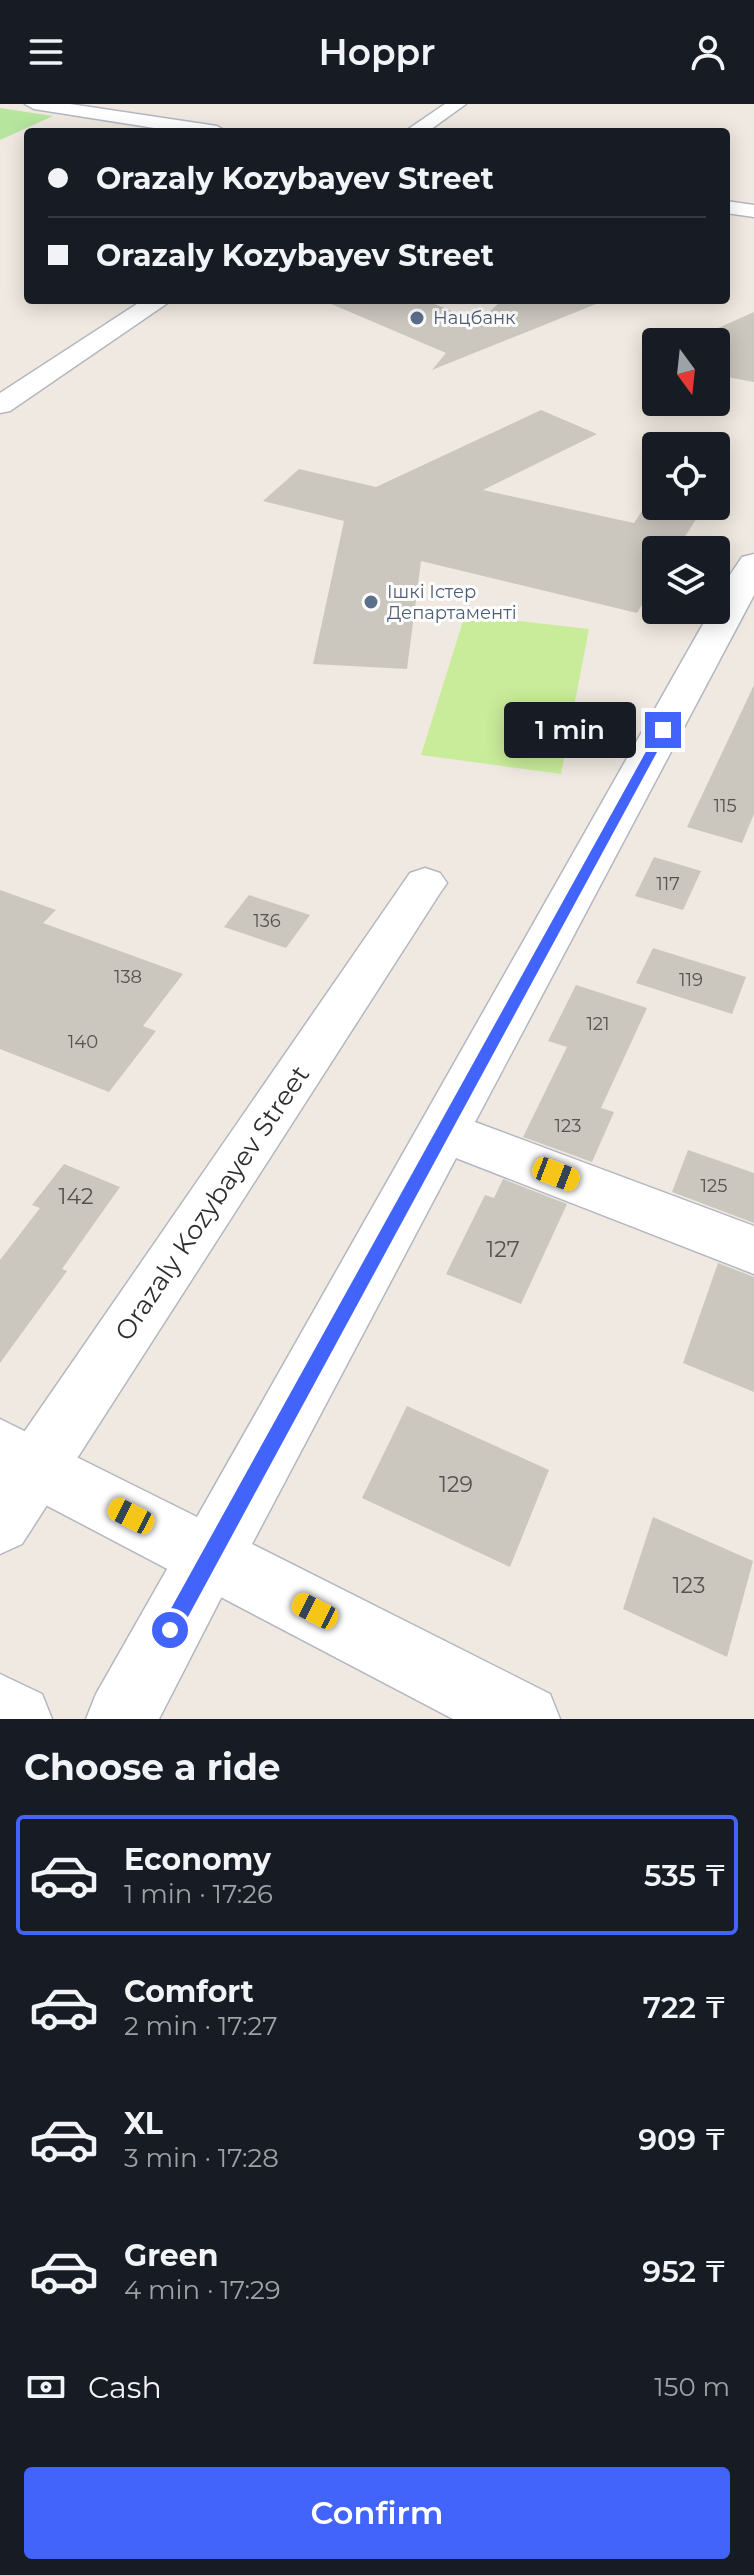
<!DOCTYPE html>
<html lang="en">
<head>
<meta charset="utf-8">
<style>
  body { margin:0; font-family:Montserrat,sans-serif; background:#20242c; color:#f1f3f6; height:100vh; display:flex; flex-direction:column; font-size:30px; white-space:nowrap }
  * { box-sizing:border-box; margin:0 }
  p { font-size:26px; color:#9ea1a6 }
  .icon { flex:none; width:44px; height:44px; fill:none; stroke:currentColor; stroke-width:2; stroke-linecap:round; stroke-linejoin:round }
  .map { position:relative; height:1615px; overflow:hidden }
  .drawer { display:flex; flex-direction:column; background:#171b24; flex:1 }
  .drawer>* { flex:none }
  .hud { position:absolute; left:24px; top:24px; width:706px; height:176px; border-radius:8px; box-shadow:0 4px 20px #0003; display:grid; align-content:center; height:176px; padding:0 24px; background:#171b24 }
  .needle { width:52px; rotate:165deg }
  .buttons { position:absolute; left:642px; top:224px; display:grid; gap:16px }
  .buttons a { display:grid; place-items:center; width:88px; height:88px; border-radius:8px; background:#171b24; box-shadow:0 4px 20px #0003; font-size:40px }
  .end { position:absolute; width:36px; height:36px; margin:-18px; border:10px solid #4264fb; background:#fff; box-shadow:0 0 0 4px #fff }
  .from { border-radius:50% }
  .bubble { position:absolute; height:56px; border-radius:8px; background:#171b24; box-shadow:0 4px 20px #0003; font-size:26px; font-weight:600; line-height:56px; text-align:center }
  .car { position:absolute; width:24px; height:48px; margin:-24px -12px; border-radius:10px; box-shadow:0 0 6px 2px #0007; background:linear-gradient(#f5c518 24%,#345 0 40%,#f5c518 0 76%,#345 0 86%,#f5c518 0) }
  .hud b { display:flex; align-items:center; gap:28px; height:76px; font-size:30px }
  .hud b+b { border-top:2px solid #363941 }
  .hud i { width:20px; height:20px; background:#f1f3f6 }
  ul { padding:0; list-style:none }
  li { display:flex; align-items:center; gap:24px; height:120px; margin:0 16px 12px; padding:0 8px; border:4px solid transparent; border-radius:8px }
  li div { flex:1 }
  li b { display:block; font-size:30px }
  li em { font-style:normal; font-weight:600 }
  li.active { border-color:#4264fb }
  li>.icon { width:72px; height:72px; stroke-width:1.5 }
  h2 { padding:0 24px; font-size:36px; line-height:96px }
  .pay { display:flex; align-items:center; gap:20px; height:88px; padding:0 24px; font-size:30px }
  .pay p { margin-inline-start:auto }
  .action { display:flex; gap:16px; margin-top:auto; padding:16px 24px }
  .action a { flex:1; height:92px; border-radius:8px; background:#4264fb; color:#fff; font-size:32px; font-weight:600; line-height:92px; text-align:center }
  header { display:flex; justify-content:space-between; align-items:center; height:104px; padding:0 24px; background:#171b24; font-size:36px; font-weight:600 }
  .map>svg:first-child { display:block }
  .green { fill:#b6e59e }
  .pitch { fill:#c9ec9a }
  .building { fill:#cbc7bf }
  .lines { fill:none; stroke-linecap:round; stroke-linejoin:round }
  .minor-casing { stroke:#b4b7c1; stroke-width:3 }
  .tertiary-casing { stroke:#b4b7c1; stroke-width:3 }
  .secondary-casing { stroke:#b4b7c1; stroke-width:3 }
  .minor { fill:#fff; fill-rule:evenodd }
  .tertiary { fill:#fff; fill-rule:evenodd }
  .secondary { fill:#fff; fill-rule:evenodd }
  .route { fill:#4264fb }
  .service-dot { fill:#5c6f8a; stroke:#fff; stroke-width:3 }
  .labels { text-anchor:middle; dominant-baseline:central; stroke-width:6; stroke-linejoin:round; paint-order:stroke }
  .far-service-label { font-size:18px; fill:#4e5e75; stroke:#fff; text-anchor:start }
  .number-label { font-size:18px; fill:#555452 }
  .near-number-label { font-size:22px; fill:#555452 }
  .near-street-label { font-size:26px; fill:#2e2e2e; stroke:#fff }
</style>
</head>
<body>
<header><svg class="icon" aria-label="menu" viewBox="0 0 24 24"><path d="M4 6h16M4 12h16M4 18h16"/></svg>Hoppr<svg class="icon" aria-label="person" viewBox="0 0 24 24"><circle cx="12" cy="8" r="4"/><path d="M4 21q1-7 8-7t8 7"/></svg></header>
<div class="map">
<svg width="754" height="1615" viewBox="0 0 754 1615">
  <rect width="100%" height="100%" fill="#efe9e1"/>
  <path class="green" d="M0,4L53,12L0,36Z"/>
  <path class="pitch" d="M465,511L589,525L561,670L421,651Z"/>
  <path class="building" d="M322,196H425L479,218L502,196L601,198L432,266L446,249Z
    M754,208V278L716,271V225Z
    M541,306L597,330L483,386L634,419L645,402L697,414L676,446H656V478L637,509L421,457L407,565L313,560L344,417L263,397L299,365L376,383Z
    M754,581V710L742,739L687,723Z
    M654,753L701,767L683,806L635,792Z
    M0,786L56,806L43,819L183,870L143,922L156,927L109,988L0,945Z
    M249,791L310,811L286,844L224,823Z
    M653,844L746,873L732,910L636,879Z
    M576,881L647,904L601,1004L614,1008L592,1058L523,1033L567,943L548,937Z
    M688,1046L754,1069V1119L672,1088Z
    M64,1060L120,1083L62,1165L67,1167L0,1259V1156L40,1104L32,1101Z
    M503,1075L567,1100L521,1200L446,1170L485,1091L494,1094Z
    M718,1159L754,1173V1288L683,1259Z
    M407,1302L549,1366L510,1463L362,1394Z
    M653,1413L753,1457L727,1553L623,1505Z"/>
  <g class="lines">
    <defs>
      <path id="minor" d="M754,450V491L475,1018L754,1122V1170L456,1054L252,1440L550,1590L560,1615H453L0,1377V1315L197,1413L711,506H716C716,489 733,467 742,453Z
        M0,1570L42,1590L52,1615H0Z"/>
      <path id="tertiary" d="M425,764L440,769L447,779L440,789L22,1440L0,1450V1363L410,769Z
        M210,1421L233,1430L242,1453L159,1615H86L96,1590L187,1430Z"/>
      <path id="secondary" d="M25,0H70L217,22L227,28H180L34,5Z
        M445,0H466L427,28H404Z
        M726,97L754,101V113L726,109Z
        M143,196H172L10,307L0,309V289Z"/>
    </defs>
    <use href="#minor" class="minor-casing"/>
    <use href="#tertiary" class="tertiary-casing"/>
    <use href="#secondary" class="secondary-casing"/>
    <use href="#minor" class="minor"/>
    <use href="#tertiary" class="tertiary"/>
    <use href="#secondary" class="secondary"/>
  </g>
  <path class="route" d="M663,622L669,626L177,1533L170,1536L163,1533L160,1526L163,1519L658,626Z"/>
  <g class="service-dot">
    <circle cx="417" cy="214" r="8"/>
    <circle cx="371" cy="498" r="8"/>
  </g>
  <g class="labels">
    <g class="far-service-label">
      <text x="433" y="214">Нацбанк</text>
      <text x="387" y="488">Ішкі Істер<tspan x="387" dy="21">Департаменті</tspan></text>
    </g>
    <g class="number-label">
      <text x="725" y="702">115</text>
      <text x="668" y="780">117</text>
      <text x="267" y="817">136</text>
      <text x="128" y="873">138</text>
      <text x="691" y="876">119</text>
      <text x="598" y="920">121</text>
      <text x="83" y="938">140</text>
      <text x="568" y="1022">123</text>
      <text x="714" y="1082">125</text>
    </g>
    <g class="near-number-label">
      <text x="76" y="1092">142</text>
      <text x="503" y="1145">127</text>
      <text x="456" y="1380">129</text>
      <text x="689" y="1481">123</text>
    </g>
    <g class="near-street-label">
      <text transform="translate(212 1099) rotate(-56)">Orazaly Kozybayev Street</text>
    </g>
  </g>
</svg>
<div class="buttons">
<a><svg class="needle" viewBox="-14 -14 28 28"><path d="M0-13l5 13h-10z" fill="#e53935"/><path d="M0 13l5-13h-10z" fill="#9ea1a6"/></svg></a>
<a><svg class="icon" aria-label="locate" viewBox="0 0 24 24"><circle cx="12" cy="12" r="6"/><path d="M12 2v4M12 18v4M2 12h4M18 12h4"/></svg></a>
<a><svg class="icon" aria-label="layers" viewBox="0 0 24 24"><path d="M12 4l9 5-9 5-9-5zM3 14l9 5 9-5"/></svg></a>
</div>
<i class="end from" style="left:170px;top:1526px"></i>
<i class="end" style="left:663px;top:626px"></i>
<div class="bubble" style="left:504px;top:598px;width:132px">1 min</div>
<i class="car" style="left:556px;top:1070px;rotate:111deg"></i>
<i class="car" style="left:131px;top:1412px;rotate:297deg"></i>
<i class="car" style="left:315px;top:1507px;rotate:297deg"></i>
<div class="hud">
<b><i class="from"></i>Orazaly Kozybayev Street</b>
<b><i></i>Orazaly Kozybayev Street</b>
</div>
</div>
<section class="drawer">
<h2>Choose a ride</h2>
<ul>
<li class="active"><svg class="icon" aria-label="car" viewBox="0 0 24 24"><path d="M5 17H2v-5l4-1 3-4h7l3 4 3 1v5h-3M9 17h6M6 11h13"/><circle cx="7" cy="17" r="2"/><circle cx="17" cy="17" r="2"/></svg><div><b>Economy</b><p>1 min · 17:26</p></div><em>535 ₸</em></li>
<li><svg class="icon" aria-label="car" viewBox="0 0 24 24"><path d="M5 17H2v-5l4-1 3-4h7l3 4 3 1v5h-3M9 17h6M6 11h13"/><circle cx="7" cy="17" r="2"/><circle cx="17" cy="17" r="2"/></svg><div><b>Comfort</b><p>2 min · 17:27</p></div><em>722 ₸</em></li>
<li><svg class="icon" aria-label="car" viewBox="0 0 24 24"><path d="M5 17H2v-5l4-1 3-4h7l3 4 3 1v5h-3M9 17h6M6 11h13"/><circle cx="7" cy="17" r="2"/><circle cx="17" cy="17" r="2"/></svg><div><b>XL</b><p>3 min · 17:28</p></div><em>909 ₸</em></li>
<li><svg class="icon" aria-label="car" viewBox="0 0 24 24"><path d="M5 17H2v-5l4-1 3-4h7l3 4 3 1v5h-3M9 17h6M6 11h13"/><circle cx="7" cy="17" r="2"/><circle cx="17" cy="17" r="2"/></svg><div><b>Green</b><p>4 min · 17:29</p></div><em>952 ₸</em></li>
</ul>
<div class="pay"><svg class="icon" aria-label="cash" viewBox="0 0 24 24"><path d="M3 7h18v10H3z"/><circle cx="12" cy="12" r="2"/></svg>Cash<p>150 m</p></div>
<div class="action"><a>Confirm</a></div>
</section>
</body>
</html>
